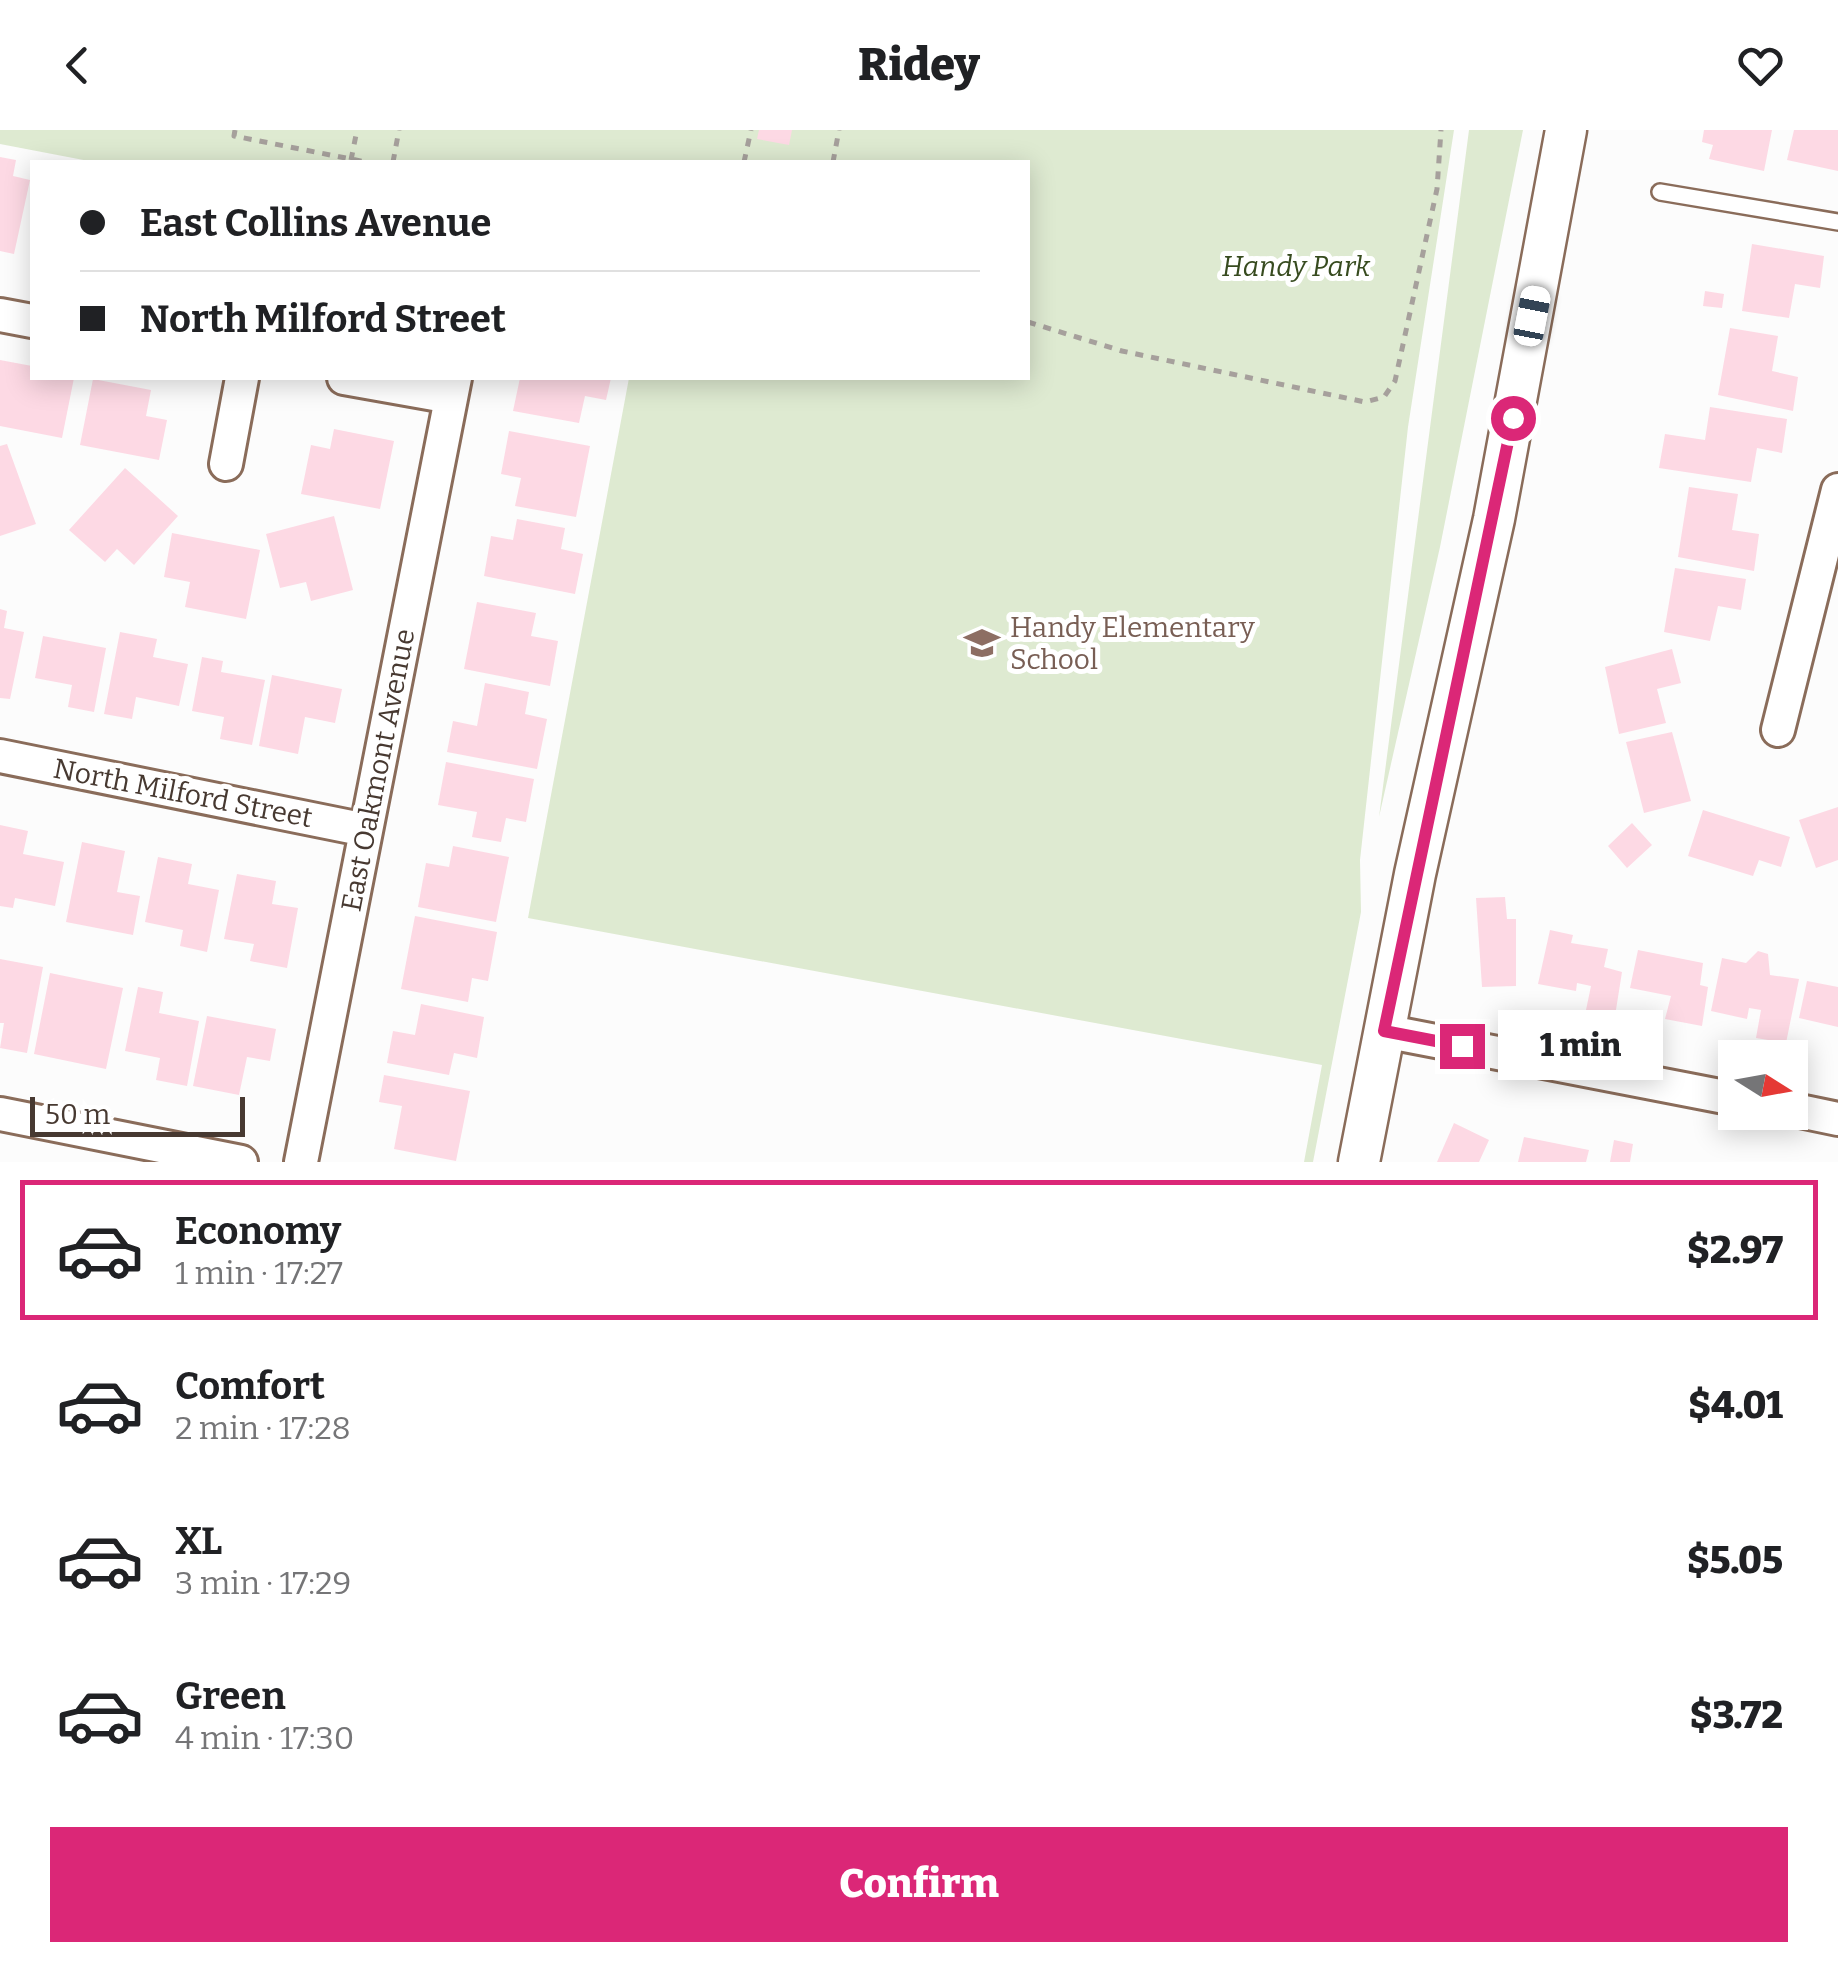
<!DOCTYPE html>
<html lang="en">
<head>
<meta charset="utf-8">
<style>
  body { margin:0; font-family:Bitter,serif; background:#f2f2f2; color:#202124; height:100vh; display:flex; flex-direction:column; font-size:38px; white-space:nowrap }
  * { box-sizing:border-box; margin:0 }
  p { font-size:32px; color:#757577 }
  .icon { flex:none; width:55px; height:55px; fill:none; stroke:currentColor; stroke-width:2; stroke-linecap:round; stroke-linejoin:round }
  .map { position:relative; height:1032px; overflow:hidden }
  .drawer { display:flex; flex-direction:column; background:#fff; flex:1 }
  .drawer>* { flex:none }
  .guide { position:absolute; left:30px; top:30px; width:1000px; height:220px; border-radius:0px; box-shadow:0 5px 25px #0003; display:grid; align-content:center; height:220px; padding:0 50px; background:#fff }
  .needle { width:65px; rotate:101deg }
  .controls { position:absolute; left:1718px; top:910px; display:grid; gap:20px }
  .controls a { display:grid; place-items:center; width:90px; height:90px; border-radius:0px; background:#fff; box-shadow:0 5px 25px #0003; font-size:50px }
  .scale { position:absolute; left:30px; bottom:25px; width:215px; box-sizing:border-box; padding-left:10px; border:5px solid #473931; border-top:0; font-size:28px; line-height:35px; white-space:nowrap; color:#473931; -webkit-text-stroke:8px #fff; paint-order:stroke }
  .end { position:absolute; width:45px; height:45px; margin:-22px; border:12px solid #db2777; background:#fff; box-shadow:0 0 0 5px #fff }
  .from { border-radius:50% }
  .bubble { position:absolute; height:70px; border-radius:0px; background:#fff; box-shadow:0 5px 25px #0003; font-size:32px; font-weight:800; line-height:70px; text-align:center }
  .car { position:absolute; width:30px; height:60px; margin:-30px -15px; border-radius:12px; box-shadow:0 0 8px 2px #0007; background:linear-gradient(#fff 24%,#345 0 40%,#fff 0 76%,#345 0 86%,#fff 0) }
  .guide b { display:flex; align-items:center; gap:35px; height:95px; font-size:38px }
  .guide b+b { border-top:2px solid #e0e0e0 }
  .guide i { width:25px; height:25px; background:#202124 }
  ul { padding:18px 0 0; list-style:none }
  li { display:flex; align-items:center; gap:30px; height:140px; margin:0 20px 15px; padding:0 30px; border:5px solid transparent; border-radius:0px }
  li div { flex:1 }
  li b { display:block; font-size:38px }
  li em { font-style:normal; font-weight:800 }
  li.active { border-color:#db2777 }
  li>.icon { width:90px; height:90px; stroke-width:1.5 }
  .primary-button { display:flex; gap:20px; margin-top:auto; padding:20px 50px }
  .primary-button a { flex:1; height:115px; border-radius:0px; background:#db2777; color:#fff; font-size:40px; font-weight:800; line-height:115px; text-align:center }
  header { display:flex; justify-content:space-between; align-items:center; height:130px; padding:0 50px; background:#fff; font-size:45px; font-weight:800 }
  .map>svg:first-child { display:block }
  .green { fill:#deead1 }
  .building { fill:#fdd9e4 }
  .lines { fill:none; stroke-linecap:round; stroke-linejoin:round }
  .service-casing { stroke:#8a6c5a; stroke-width:20 }
  .minor-casing { stroke:#8a6c5a; stroke-width:38 }
  .tertiary-casing { stroke:#8a6c5a; stroke-width:45 }
  .path { stroke:#a6a09c; stroke-width:5; stroke-dasharray:8 8; stroke-linecap:butt }
  .service { stroke:#fff; stroke-width:15 }
  .minor { stroke:#fff; stroke-width:32 }
  .tertiary { stroke:#fff; stroke-width:40 }
  .route { stroke:#db2777; stroke-width:12 }
  .labels { text-anchor:middle; dominant-baseline:central; stroke-width:10; stroke-linejoin:round; paint-order:stroke }
  .park-label { font-size:28px; font-style:italic; fill:#374b1f; stroke:#fff }
  .education-label { font-size:28px; fill:#785e54; stroke:#fff; text-anchor:start }
  .street-label { font-size:28px; fill:#473931; stroke:#fff }
</style>
</head>
<body>
<header><svg class="icon" aria-label="back" viewBox="0 0 24 24"><path d="M15 5l-7 7 7 7"/></svg>Ridey<svg class="icon" aria-label="heart" viewBox="0 0 24 24"><path d="M12 20l-8-8c-3-5 5-10 8-4 3-6 11-1 8 4z"/></svg></header>
<div class="map">
<svg width="1838" height="1032" viewBox="0 0 1838 1032">
  <rect width="100%" height="100%" fill="#fcfcfc"/>
  <path class="green" d="M0,0H1454L1408,297L1360,730L1361,782L1313,1032H1304L1322,935L528,788L629,248H1028V32H94L0,14Z
    M1469,0H1523L1440,417L1379,687Z"/>
  <path class="building" d="M759,0H792L789,15L757,9Z
    M1704,0H1772L1764,41L1709,29L1713,15L1702,12Z
    M1794,0H1838V41L1787,30Z
    M0,27L16,30L13,46L30,50L14,124L0,121Z
    M1752,114L1824,126L1820,158L1795,154L1789,188L1742,181Z
    M1705,161L1724,164L1722,178L1703,176Z
    M1730,198L1778,206L1772,241L1798,247L1793,281L1718,265Z
    M0,230L32,236V248H74L62,308L0,296Z
    M520,248H611L606,270L585,266L579,293L513,281Z
    M93,249L151,260L146,286L167,290L159,330L80,315Z
    M1710,277L1787,289L1782,323L1757,318L1751,352L1659,338L1665,304L1705,310Z
    M334,299L394,311L380,379L301,364L311,315L330,319Z
    M509,301L590,316L576,387L515,376L521,348L501,344Z
    M7,314L36,394L0,406V316Z
    M125,338L178,386L134,435L117,419L105,432L69,400Z
    M1689,357L1738,364L1732,400L1759,404L1754,441L1678,427Z
    M334,386L353,460L311,471L306,452L280,458L266,404Z
    M517,389L565,398L561,419L583,424L575,464L484,446L491,406L513,410Z
    M172,403L260,420L246,489L185,477L190,452L164,447Z
    M1675,438L1746,449L1741,480L1718,476L1710,511L1664,502Z
    M477,472L536,483L531,506L558,511L550,556L464,539Z
    M0,479L7,481L4,498L24,502L10,569L0,568Z
    M120,502L157,509L153,527L188,534L179,576L136,567L132,589L104,584Z
    M43,506L106,518L94,582L68,577L72,555L35,548Z
    M1672,519L1681,553L1657,559L1666,593L1619,604L1605,537Z
    M202,527L223,531L221,542L265,550L252,615L220,609L224,587L192,581Z
    M272,545L342,559L335,593L305,587L298,624L259,616Z
    M485,553L529,562L525,584L547,589L537,639L447,622L453,591L477,596Z
    M1672,602L1691,671L1644,683L1626,612Z
    M446,632L534,649L526,692L506,688L501,712L472,707L477,682L438,675Z
    M1838,677V730L1816,738L1799,690Z
    M1703,680L1790,707L1781,737L1759,730L1753,746L1688,726Z
    M1632,693L1652,715L1627,738L1608,716Z
    M0,695L28,701L23,724L64,732L55,776L15,768L13,778L0,776Z
    M82,712L125,721L117,762L140,766L133,805L66,792Z
    M453,716L509,727L496,792L418,777L426,733L449,737Z
    M158,727L192,734L188,754L219,760L207,822L180,816L183,800L145,792Z
    M237,744L276,751L272,774L298,778L287,838L250,831L254,814L224,809Z
    M1505,767L1507,789H1516V856L1482,857L1476,768Z
    M415,786L497,802L488,851L472,848L468,872L401,859Z
    M1550,800L1573,805L1571,813L1608,819L1604,837L1622,842L1615,886L1586,880L1591,856L1577,853L1576,861L1538,854Z
    M1638,820L1703,833L1700,855L1708,857L1702,896L1665,889L1671,866L1630,858Z
    M1758,821L1768,824L1770,845L1799,849L1786,913L1756,908L1761,880L1749,878L1747,889L1711,881L1722,828L1746,833Z
    M0,829L43,837L27,923L0,918L4,893H0Z
    M50,843L123,858L106,939L34,924Z
    M1807,851L1838,857V897L1799,888Z
    M138,857L163,862L159,883L199,891L187,956L156,950L160,928L125,921Z
    M421,874L484,887L477,928L454,923L449,945L387,933L393,901L415,905Z
    M207,886L276,899L270,931L247,927L239,965L193,956Z
    M384,945L470,961L456,1031L394,1019L402,976L379,972Z
    M1454,993L1489,1010L1479,1032H1437Z
    M1524,1007L1589,1020L1586,1032H1518Z
    M1614,1010L1633,1014L1630,1032H1610Z"/>
  <g class="lines">
    <defs>
      <path id="service" d="M1660,62L1838,92"/>
      <path id="minor" d="M0,185L32,191
        M344,248L451,267
        M226,334L242,248
        M1778,600L1838,360
        M0,626L366,700
        M1384,901L1735,969
        M1790,979L1838,989
        M0,984L241,1032
        M301,1032L455,248"/>
      <path id="tertiary" d="M1359,1032L1415,744L1494,389L1566,0"/>
    </defs>
    <use href="#service" class="service-casing"/>
    <use href="#minor" class="minor-casing"/>
    <use href="#tertiary" class="tertiary-casing"/>
    <path class="path" d="M235,0L234,6L366,32
      M351,30L357,0
      M393,32L399,0
      M744,32L751,0
      M833,32L839,0
      M1028,192L1122,221L1365,272L1384,267L1395,251L1437,59L1441,0"/>
    <use href="#service" class="service"/>
    <use href="#minor" class="minor"/>
    <use href="#tertiary" class="tertiary"/>
  </g>
  <g class="lines">
    <path class="route" d="M1462,916L1384,901L1513,288"/>
  </g>
  <defs>
    <symbol id="school-bare" viewBox="-9 -9 18 18"><path d="M0-5L7-2L0 1L-7-2ZM-4 1L0 2.5L4 1V4Q0 6-4 4Z" fill="#8d6e63" stroke="#fff" stroke-width="2.5" paint-order="stroke"/></symbol>
  </defs>
  <g fill-rule="evenodd">
    <use href="#school-bare" x="957" y="488" width="50" height="50"/>
  </g>
  <g class="labels">
    <g class="park-label">
      <text x="1296" y="136">Handy Park</text>
    </g>
    <g class="education-label">
      <text x="1010" y="497">Handy Elementary<tspan x="1010" dy="32">School</tspan></text>
    </g>
    <g class="street-label">
      <text transform="translate(378 640) rotate(-79)">East Oakmont Avenue</text>
      <text transform="translate(183 663) rotate(11)">North Milford Street</text>
    </g>
  </g>
</svg>
<div class="controls">
<a><svg class="needle" viewBox="-14 -14 28 28"><path d="M0-13l5 13h-10z" fill="#e53935"/><path d="M0 13l5-13h-10z" fill="#757577"/></svg></a>
</div>
<div class="scale">50 m</div>
<i class="end from" style="left:1513px;top:288px"></i>
<i class="end" style="left:1462px;top:916px"></i>
<div class="bubble" style="left:1498px;top:880px;width:165px">1 min</div>
<i class="car" style="left:1532px;top:186px;rotate:11deg"></i>
<div class="guide">
<b><i class="from"></i>East Collins Avenue</b>
<b><i></i>North Milford Street</b>
</div>
</div>
<section class="drawer">
<ul>
<li class="active"><svg class="icon" aria-label="car" viewBox="0 0 24 24"><path d="M5 17H2v-5l4-1 3-4h7l3 4 3 1v5h-3M9 17h6M6 11h13"/><circle cx="7" cy="17" r="2"/><circle cx="17" cy="17" r="2"/></svg><div><b>Economy</b><p>1 min · 17:27</p></div><em>$2.97</em></li>
<li><svg class="icon" aria-label="car" viewBox="0 0 24 24"><path d="M5 17H2v-5l4-1 3-4h7l3 4 3 1v5h-3M9 17h6M6 11h13"/><circle cx="7" cy="17" r="2"/><circle cx="17" cy="17" r="2"/></svg><div><b>Comfort</b><p>2 min · 17:28</p></div><em>$4.01</em></li>
<li><svg class="icon" aria-label="car" viewBox="0 0 24 24"><path d="M5 17H2v-5l4-1 3-4h7l3 4 3 1v5h-3M9 17h6M6 11h13"/><circle cx="7" cy="17" r="2"/><circle cx="17" cy="17" r="2"/></svg><div><b>XL</b><p>3 min · 17:29</p></div><em>$5.05</em></li>
<li><svg class="icon" aria-label="car" viewBox="0 0 24 24"><path d="M5 17H2v-5l4-1 3-4h7l3 4 3 1v5h-3M9 17h6M6 11h13"/><circle cx="7" cy="17" r="2"/><circle cx="17" cy="17" r="2"/></svg><div><b>Green</b><p>4 min · 17:30</p></div><em>$3.72</em></li>
</ul>
<div class="primary-button"><a>Confirm</a></div>
</section>
</body>
</html>
